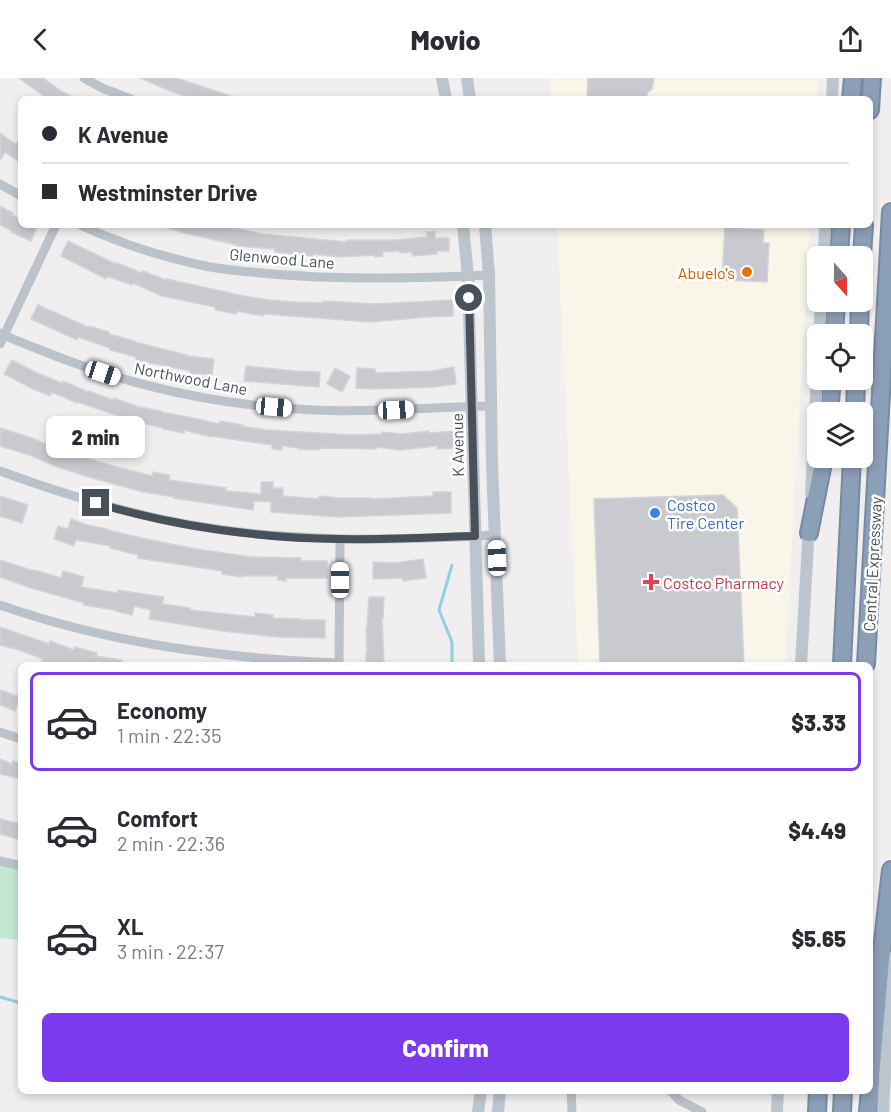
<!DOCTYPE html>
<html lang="en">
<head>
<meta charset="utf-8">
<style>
  body { margin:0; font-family:Barlow,sans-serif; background:#f7f7f7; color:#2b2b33; height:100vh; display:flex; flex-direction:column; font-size:22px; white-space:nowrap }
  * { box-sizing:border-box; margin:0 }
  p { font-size:20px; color:#7c7c81 }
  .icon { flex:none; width:33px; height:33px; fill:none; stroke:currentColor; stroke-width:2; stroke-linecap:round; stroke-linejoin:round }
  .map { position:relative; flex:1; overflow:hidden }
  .details { position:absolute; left:18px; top:584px; width:855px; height:432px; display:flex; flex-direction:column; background:#fff; border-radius:9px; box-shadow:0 3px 9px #0003 }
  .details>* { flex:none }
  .hud { position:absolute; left:18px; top:18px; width:855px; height:132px; border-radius:9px; box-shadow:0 3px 9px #0003; display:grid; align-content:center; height:132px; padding:0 24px; background:#fff }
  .needle { width:39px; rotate:159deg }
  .buttons { position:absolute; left:807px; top:168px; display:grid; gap:12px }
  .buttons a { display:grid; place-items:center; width:66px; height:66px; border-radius:9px; background:#fff; box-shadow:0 3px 9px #0003; font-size:30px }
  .end { position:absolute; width:27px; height:27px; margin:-14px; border:8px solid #485159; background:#fff; box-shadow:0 0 0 3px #fff }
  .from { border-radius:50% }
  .bubble { position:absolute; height:42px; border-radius:9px; background:#fff; box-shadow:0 3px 9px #0003; font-size:20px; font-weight:800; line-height:42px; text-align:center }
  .car { position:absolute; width:18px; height:36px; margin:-18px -9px; border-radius:8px; box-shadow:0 0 4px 2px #0007; background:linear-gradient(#fff 24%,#345 0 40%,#fff 0 76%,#345 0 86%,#fff 0) }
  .hud b { display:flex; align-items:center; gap:21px; height:57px; font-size:22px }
  .hud b+b { border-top:2px solid #e1e1e2 }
  .hud i { width:15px; height:15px; background:#2b2b33 }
  ul { padding:10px 0 0; list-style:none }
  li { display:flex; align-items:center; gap:18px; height:99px; margin:0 12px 9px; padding:0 12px; border:3px solid transparent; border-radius:9px }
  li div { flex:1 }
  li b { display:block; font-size:22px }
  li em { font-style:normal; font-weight:800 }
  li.active { border-color:#7c3aed }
  li>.icon { width:54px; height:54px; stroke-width:1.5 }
  .primary-button { display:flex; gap:12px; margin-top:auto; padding:12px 24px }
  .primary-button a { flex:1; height:69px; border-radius:9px; background:#7c3aed; color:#fff; font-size:24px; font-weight:800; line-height:69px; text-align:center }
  header { display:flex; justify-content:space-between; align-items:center; height:78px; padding:0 24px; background:#fff; font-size:27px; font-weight:800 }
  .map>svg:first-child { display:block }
  .commercial { fill:#f9f5e9 }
  .green { fill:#c1e9d2 }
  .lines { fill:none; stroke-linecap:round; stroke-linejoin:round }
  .stream { stroke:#94cee1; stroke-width:3 }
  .building { fill:#c9cad0; stroke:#d3d4d9; stroke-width:1.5 }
  .highway-casing { stroke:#778aa3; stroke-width:20 }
  .street { stroke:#bbc2c9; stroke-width:9 }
  .secondary { stroke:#bcc4cd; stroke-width:12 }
  .highway { stroke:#8b9fb7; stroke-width:16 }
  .route { stroke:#485159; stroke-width:8 }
  .food-dot { fill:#e8710a; stroke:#fff; stroke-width:2 }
  .shop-dot { fill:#3f7fe0; stroke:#fff; stroke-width:2 }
  .health-dot { fill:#e0444e; stroke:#fff; stroke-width:2 }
  .labels { text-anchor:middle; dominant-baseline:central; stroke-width:5; stroke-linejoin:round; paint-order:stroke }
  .street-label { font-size:16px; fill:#485159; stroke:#fff }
  .food-label { font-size:16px; fill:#c56008; stroke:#fff; text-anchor:end }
  .shop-label { font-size:16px; fill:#366cbe; stroke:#fff; text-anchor:start }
  .health-label { font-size:16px; fill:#be3a42; stroke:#fff; text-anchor:start }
</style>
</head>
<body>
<header><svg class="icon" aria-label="back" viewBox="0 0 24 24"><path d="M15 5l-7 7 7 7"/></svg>Movio<svg class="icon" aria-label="share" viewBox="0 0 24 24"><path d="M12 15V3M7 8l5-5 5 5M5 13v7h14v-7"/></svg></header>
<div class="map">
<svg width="891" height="1034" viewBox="0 0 891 1034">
  <rect width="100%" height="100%" fill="#f0eeee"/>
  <path class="commercial" d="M550,0H818L817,21H551Z
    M557,147H810L785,586H578Z"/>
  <path class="green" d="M0,779L21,785V862L0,860Z"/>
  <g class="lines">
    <path class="stream" d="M452,586V564L439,532L452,487
      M0,919L21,925"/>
  </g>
  <path class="building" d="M19,0H43L61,13L77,21H48Z
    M140,0H176L237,20V21H193L170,13Z
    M588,0H654L652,11L647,15V21H587Z
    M0,55L16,66L21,60V85L5,74L0,82Z
    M0,128L13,135L12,137L21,142V147H33L37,149L31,163L11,154L12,153L0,147Z
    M164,147H218L263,156L347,164V162H395L427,159V154H435V160H449V173H437V176L412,178V174L400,175V173L382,174L383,178L374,179V177L341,179L313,176V178L275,174V171L236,168L237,167L184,155L164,149Z
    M725,150L764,152L763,165H769L767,204L722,202Z
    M68,163L116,186L117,185L142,195L143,193L166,202L167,201L244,218L269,222L297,224L323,225V223L375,226L453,222V238L426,239L371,244L264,236L263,238L237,233L236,236L215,232V229L162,218L133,205L132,207L107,198L106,201L61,178Z
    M38,227L88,249L89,248L109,254V256L135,263V264L187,277V278L214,281L212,297L190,295V293L136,282V279L110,272V270L78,259L77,262L31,241Z
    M12,282L37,295L62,305L63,303L88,314L89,313L113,322L114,320L139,329L161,333V334L193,340L219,346L220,343L242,347L241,348L266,352L354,357L382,356V354L402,356L429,353V355L457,353L458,370L437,371V368L400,372L376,369V371L320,370V372L299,371V370L282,368V372L272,371V367L211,358V359L184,352V355L163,351V350L130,342L78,324L77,325L52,314L50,318L31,310L4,296Z
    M246,288L295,293L320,294L319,309L244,303Z
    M454,289L456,306L434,309L374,311L356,310L357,290L375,291V295L432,293Z
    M335,290L350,298L342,314L327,306Z
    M0,350L32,360L64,374L121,390L152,398L153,394L170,397L169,402L226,410V413L261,416V404H273V410H283V418L319,421V418L341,420H371V421L433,418V414H451V435L339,439L271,434V424L254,423L253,432L174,420V419L143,414L89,399L57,389L32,378L0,368Z
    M723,417L737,430L744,586H600L594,421Z
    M0,418L28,427L22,445L0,438Z
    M71,441L87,447L108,451V452L141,460L196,471L251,479L301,480V483H327V500H286V503L278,502V498H242V499L222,496V493L138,480V477L110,470L111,468L76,462L74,468L54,461L58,448L68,451Z
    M423,481L426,500L403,503V500L373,501V484L395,485Z
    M0,482L34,493V492L61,500L63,493L84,499L81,509L118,515V512L164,519L162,526L190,530V532L255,539V535L273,537V540L301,541V542H325V560L278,559L222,553L149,541L151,532L134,528L132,537L115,533V532L84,527V525L31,510L0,499Z
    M369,519H384L383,540H382L384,586H366V574H367L366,548H367Z
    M0,549L49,566L50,563L74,572L75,569L97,575L96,578L122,582L121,586H51L42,583L43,581L11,569V570L0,567Z
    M0,612L20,619L15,633L0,627Z
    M0,681L12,686L13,683L21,685V701L0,696Z
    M0,741L21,746V762L0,756Z"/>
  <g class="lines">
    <defs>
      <path id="highway" d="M851,21L853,0
        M870,32L872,0
        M839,178L841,147
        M862,178L864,147
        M834,256L836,224
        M859,256L860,224
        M829,334L832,302
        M855,334L856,302
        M809,455L824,380
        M842,586L852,380
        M866,586L891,134
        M870,1010L881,881L891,792
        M817,1034L818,1012
        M842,1034L843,1012
        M868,1034L870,1012"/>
    </defs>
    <use href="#highway" class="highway-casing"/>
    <path class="street" d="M84,0L102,10L131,21
      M0,106L21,118
      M80,147C121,166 166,180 210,189C246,195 283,197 319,199C376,201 432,200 489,197
      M0,255C12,261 25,266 38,271C125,307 220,328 314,332C373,335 433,329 492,328
      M0,266L56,147
      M0,393C54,413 109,430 165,442C274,465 386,463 496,457
      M0,527C111,566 222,580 339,585
      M339,586L340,461
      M0,654L21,661
      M0,783L21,788
      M571,1012L572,1034
      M670,1012L679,1022L702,1034"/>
    <path class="secondary" d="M442,0L446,21
      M467,0L470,21
      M832,21L833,0
      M463,147L468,198L479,586
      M485,147L489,197L492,387L500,586
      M824,178L825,147
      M819,256L821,224
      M811,415L818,282
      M801,586L809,448
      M478,1034L481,1012
      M498,1034L500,1012
      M777,1034L778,1012
      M883,1034L891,880"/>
    <use href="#highway" class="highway"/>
  </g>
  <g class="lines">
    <path class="route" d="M96,425C174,448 257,460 339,461C384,462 430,459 475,458L469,220"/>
  </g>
  <circle class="food-dot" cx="747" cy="194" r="6"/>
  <circle class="shop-dot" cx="655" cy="435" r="6"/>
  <path class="health-dot" d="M648 495h6v6h6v6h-6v6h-6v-6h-6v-6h6z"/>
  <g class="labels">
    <g class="street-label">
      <text transform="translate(282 180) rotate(5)">Glenwood Lane</text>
      <text transform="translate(191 300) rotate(11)">Northwood Lane</text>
      <text transform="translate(457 367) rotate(-91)">K Avenue</text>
      <text transform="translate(872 486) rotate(-87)">Central Expressway</text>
    </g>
    <g class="food-label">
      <text x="735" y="194">Abuelo's</text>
    </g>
    <g class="shop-label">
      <text x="667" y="426">Costco<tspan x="667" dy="18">Tire Center</tspan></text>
    </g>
    <g class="health-label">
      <text x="663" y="504">Costco Pharmacy</text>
    </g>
  </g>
</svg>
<div class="buttons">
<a><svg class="needle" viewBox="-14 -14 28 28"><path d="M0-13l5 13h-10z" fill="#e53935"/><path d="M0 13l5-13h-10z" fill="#7c7c81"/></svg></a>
<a><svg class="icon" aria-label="locate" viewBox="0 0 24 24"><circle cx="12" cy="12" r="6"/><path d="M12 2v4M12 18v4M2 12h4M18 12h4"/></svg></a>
<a><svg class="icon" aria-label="layers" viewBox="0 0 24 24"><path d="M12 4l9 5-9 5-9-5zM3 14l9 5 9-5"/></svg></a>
</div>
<i class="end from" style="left:469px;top:220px"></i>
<i class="end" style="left:96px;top:425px"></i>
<div class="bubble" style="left:46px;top:338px;width:99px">2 min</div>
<i class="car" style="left:103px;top:295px;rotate:108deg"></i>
<i class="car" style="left:274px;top:329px;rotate:95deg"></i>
<i class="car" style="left:396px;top:332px;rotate:87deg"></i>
<i class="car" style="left:497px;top:480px;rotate:358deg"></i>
<i class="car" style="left:340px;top:502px;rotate:0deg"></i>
<div class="hud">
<b><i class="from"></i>K Avenue</b>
<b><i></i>Westminster Drive</b>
</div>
<section class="details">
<ul>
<li class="active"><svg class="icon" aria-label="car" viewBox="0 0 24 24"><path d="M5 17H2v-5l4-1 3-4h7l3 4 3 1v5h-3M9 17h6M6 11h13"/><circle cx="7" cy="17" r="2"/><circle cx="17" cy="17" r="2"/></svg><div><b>Economy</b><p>1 min · 22:35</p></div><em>$3.33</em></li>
<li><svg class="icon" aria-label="car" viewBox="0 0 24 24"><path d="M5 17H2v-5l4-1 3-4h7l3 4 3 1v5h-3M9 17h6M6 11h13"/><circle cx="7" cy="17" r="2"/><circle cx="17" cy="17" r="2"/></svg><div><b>Comfort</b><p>2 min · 22:36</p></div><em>$4.49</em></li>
<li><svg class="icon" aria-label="car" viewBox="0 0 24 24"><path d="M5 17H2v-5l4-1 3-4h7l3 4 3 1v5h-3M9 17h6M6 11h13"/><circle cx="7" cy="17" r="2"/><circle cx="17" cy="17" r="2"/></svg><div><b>XL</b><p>3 min · 22:37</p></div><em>$5.65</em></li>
</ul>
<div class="primary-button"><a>Confirm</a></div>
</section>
</div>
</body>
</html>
